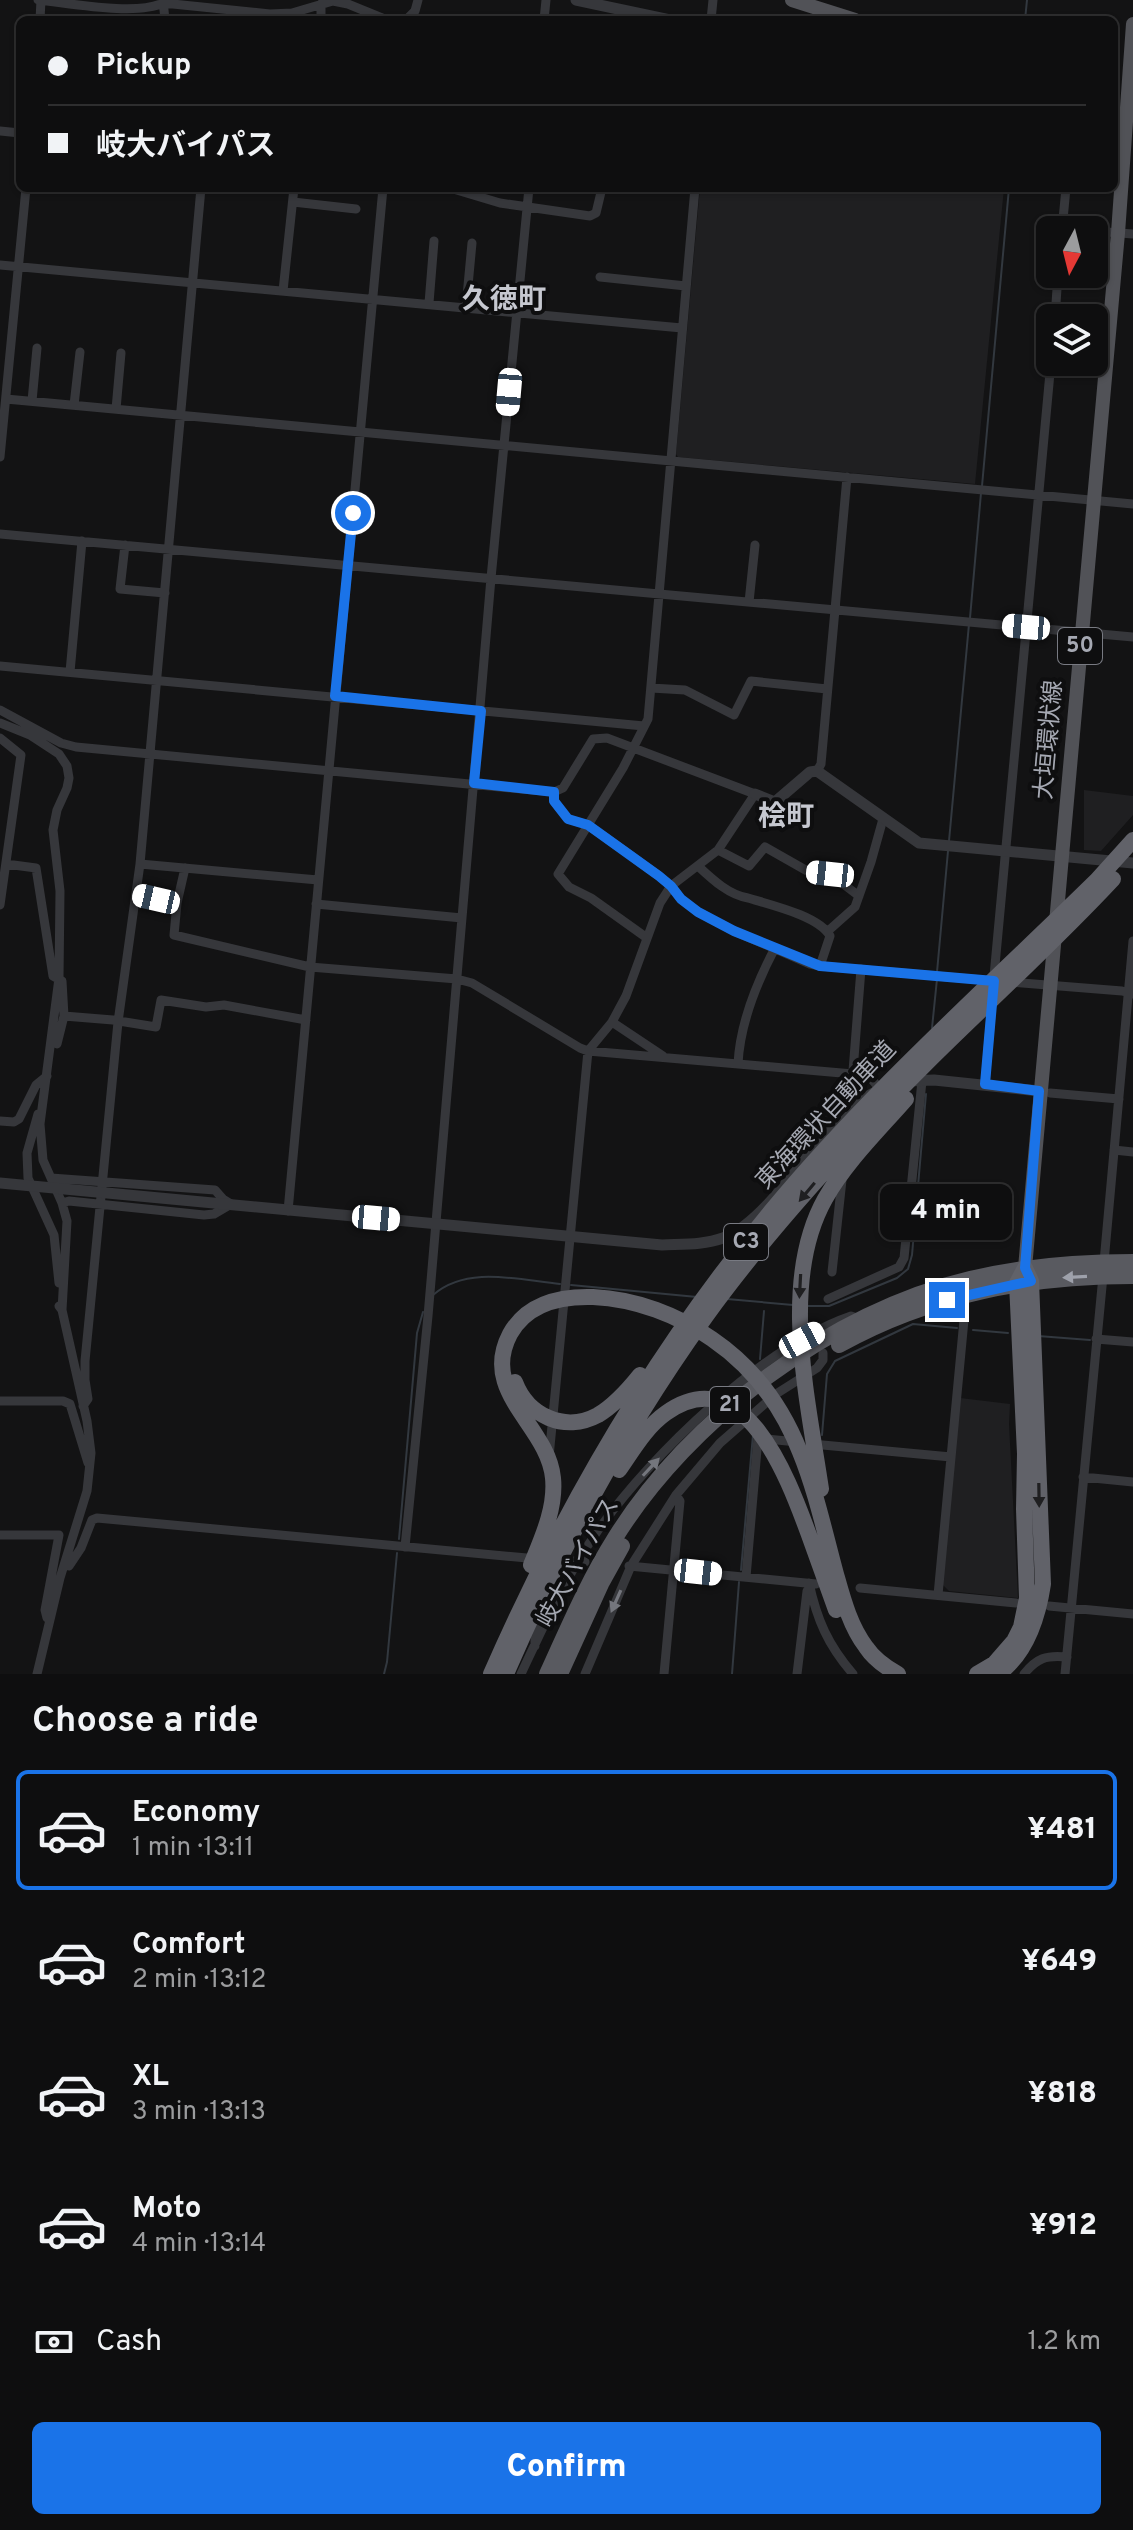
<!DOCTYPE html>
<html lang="en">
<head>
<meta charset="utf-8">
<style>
  body { margin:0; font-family:Overpass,"Noto Sans JP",sans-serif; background:#1c1c1d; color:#f1f3f6; height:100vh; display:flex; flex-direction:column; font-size:30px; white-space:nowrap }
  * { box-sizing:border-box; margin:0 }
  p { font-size:26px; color:#9b9c9e }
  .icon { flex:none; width:44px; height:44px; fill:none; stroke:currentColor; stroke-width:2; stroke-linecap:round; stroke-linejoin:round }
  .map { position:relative; height:1674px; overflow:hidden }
  .drawer { display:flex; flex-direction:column; background:#0e0e0f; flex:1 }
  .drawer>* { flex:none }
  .top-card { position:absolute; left:16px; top:16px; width:1102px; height:176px; border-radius:12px; box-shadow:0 2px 6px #0004,0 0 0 2px #2e2e2f; display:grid; align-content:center; height:176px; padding:0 32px; background:#0e0e0f }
  .needle { width:52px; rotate:187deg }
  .controls { position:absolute; left:1036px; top:216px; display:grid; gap:16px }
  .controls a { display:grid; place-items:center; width:72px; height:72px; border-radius:12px; background:#0e0e0f; box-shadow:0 2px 6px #0004,0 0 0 2px #2e2e2f; font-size:40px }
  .end { position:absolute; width:36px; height:36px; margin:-18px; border:10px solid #1a73e8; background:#fff; box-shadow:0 0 0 4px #fff }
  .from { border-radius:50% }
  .bubble { position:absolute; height:56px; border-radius:12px; background:#0e0e0f; box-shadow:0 2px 6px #0004,0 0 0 2px #2e2e2f; font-size:26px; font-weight:800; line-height:56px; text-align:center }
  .car { position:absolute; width:24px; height:48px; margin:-24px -12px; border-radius:10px; box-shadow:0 0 6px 2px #0007; background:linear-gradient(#fff 24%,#345 0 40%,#fff 0 76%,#345 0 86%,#fff 0) }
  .top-card b { display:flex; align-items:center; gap:28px; height:76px; font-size:30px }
  .top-card b+b { border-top:2px solid #2e2e2f }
  .top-card i { width:20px; height:20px; background:#f1f3f6 }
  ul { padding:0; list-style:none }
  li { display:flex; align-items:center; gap:24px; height:120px; margin:0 16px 12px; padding:0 16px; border:4px solid transparent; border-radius:12px }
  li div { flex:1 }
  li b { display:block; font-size:30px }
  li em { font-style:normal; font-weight:800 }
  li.current { border-color:#1a73e8 }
  li>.icon { width:72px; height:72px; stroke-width:1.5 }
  h2 { padding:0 32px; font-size:36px; line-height:96px }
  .pay { display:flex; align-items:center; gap:20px; height:88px; padding:0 32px; font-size:30px }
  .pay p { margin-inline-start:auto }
  .cta { display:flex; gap:16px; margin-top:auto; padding:16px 32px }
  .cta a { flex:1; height:92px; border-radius:12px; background:#1a73e8; color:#fff; font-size:32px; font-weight:800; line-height:92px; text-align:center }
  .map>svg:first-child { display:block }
  .built { fill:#1f1f21 }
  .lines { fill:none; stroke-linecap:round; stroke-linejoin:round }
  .stream { stroke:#32383f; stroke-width:2 }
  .minor { stroke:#36373b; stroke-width:9 }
  .tertiary { stroke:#36373b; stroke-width:11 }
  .primary { stroke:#515257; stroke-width:14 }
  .trunk { stroke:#595a60; stroke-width:16 }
  .motorway { stroke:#616269; stroke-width:16 }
  .oneway { fill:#1f1f21 }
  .oneway2 { fill:#9ea1ab }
  .oneway3 { fill:#74767d }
  .route { stroke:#1a73e8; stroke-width:10 }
  .labels { text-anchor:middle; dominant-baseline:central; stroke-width:8; stroke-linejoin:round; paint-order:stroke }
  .shield { fill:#0e0e0f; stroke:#787a82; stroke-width:2 }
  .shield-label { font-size:22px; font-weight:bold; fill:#a6a9b3 }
  .street-label { font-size:24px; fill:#a6a9b3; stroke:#0e0e0f }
  .quarter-label { font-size:28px; font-weight:bold; fill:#c6c8d0; stroke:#0e0e0f }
</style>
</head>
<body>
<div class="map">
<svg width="1133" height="1674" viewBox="0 0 1133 1674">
  <rect width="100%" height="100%" fill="#131314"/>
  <path class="built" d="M700,188H1004L975,484L678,457L676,454Z
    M1084,790L1133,796V815L1101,851L1084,850Z
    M960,1398L1010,1404L1009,1424L1018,1598L949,1591L942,1584Z"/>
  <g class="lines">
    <path class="stream" d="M1025,20L1027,0
      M982,486L1009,188
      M970,618L981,493
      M949,841L969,624
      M937,972L948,851
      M932,1028L937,979
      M571,1285L697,1297
      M433,1295C467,1265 519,1280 560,1284
      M727,1299L793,1305
      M807,1306H829L897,1278L908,1269L912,1255L926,1094
      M973,1330L1008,1333
      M1038,1336L1090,1340
      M760,1359L764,1311
      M822,1435L827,1374L835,1361L913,1324L957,1328
      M399,1539L417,1333L423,1312
      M741,1570L753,1435
      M384,1674L387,1662L397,1553
      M732,1674L739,1582"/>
    <path class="minor" d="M38,0C69,3 136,16 163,3L270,14L292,13L333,1L348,4L387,20
      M163,0L165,20
      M40,20L41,0
      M321,20V4
      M406,20L415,11L418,0
      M544,20L546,0
      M711,20L713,0
      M0,131L20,133
      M450,188L500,203L590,216L596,213L602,188
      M293,202L356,209
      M1062,228L1087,230
      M1062,230L1066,188
      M1094,231L1133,234
      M0,265L682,328
      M600,277L686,286
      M283,291L294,188
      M429,303L434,241
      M466,307L472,243
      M1055,318L1058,274
      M6,399L1133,504
      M32,401L37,348
      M74,405L80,352
      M116,409L121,353
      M0,457L26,188
      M0,534L1133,637
      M125,545L120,589L165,593
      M749,602L755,545
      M0,666L644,726
      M70,672L82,541
      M651,688L685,690L734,715L751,681L827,689
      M0,710L61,743L76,747L554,792L563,788L593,739L607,738L755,794L718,850L671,886L660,903L626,996L612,1022L588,1051L549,1457
      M0,723L30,735L59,754L67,766L69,778L67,788L57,810L53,830L60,891L59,978L40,1124L43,1160L62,1203L67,1221L62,1310
      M0,738L21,755L0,905
      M817,771L821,764L847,477
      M554,792V801L568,819L588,825L626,852L659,876L671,886L681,899L698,912L734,931L810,964L820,966L995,981
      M718,850L749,866L765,847L809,872L830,874L859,896
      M6,864L36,868L53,976L62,981L64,1016L57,1044
      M140,864L318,880
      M699,867C713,880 729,895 748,898C771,905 819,916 830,936L820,966
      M136,894L177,903L185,868
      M177,903L174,935L310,967L457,979L472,983L580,1048L588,1051L853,1074L869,1076L880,1089
      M316,904L462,918
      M828,931L855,907L871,862L883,819
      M647,938L591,898L569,887L558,874L623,768L648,719L695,188
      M994,976L1051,362
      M1009,982L1122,991L1133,994
      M64,1016L113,1020L156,1027L161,1000L206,1007L224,1005L306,1020
      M612,1022L663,1056
      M738,1064C740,1023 756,984 775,948
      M985,1084L992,1003
      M1050,1093L1119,1099
      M850,1109L861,969
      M38,1114L27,1153L28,1178L54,1235L59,1283
      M0,1121L14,1122L19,1119L36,1085L47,1076
      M1114,1150L1133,1152
      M51,1178L215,1190L223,1199L231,1204L214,1214L204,1215L69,1201L62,1203
      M288,1211L383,188
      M1104,1262L1133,941
      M832,1272L842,1180
      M828,1299L899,1267L904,1258L922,1081
      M1096,1339L1133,1342
      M0,1401H63L70,1404L88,1463
      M83,1406L88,1399L85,1380V1361L118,1022L140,864L201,188
      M812,1444L951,1457
      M1083,1477L1133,1482
      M0,1535H59L45,1610L47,1618
      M405,1547L428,1316L491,578L529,188
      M557,1560L585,1562
      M69,1566L81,1548L92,1520L97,1518L538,1559
      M629,1566L816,1584
      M746,1577L758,1438L797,1442
      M809,1583C817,1620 828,1645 853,1674
      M860,1588L1016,1603
      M938,1595L964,1320
      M1049,1606L1133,1614
      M535,1646V1619
      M37,1674L60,1578L87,1491L91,1453L87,1421L62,1310L59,1306
      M521,1674C544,1625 567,1574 599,1529C652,1454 764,1346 851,1316L860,1319
      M585,1674L631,1566L676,1495L720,1443L776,1394L817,1368L823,1360V1353
      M664,1674L680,1501L676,1495
      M797,1674L807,1591
      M1024,1674C1037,1658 1046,1655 1067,1657
      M1065,1674L1103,1276"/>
    <path class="tertiary" d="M576,0L670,20
      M755,794L775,802L810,772L817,771L919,843L1133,863
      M908,1081L934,1080L1039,1091
      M0,1183L662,1245C682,1244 704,1245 723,1238C763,1224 809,1151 838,1118L850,1106L877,1091"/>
    <path class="primary" d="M792,0L855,20
      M1025,1268L1118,233L1133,24"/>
    <path class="trunk" d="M839,1345C931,1294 1029,1276 1133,1276
      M547,1674C568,1628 588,1581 615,1538C689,1419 832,1311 970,1279C1024,1266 1078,1262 1133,1262
      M560,1674L602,1582L622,1546"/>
    <path class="motorway" d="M515,1382C528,1416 565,1433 598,1415C615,1405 628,1390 640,1375
      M619,1470C633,1450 646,1427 666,1413C745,1357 789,1481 809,1535C818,1560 827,1585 836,1610
      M821,1489C808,1400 779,1281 825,1199C846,1162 878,1131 906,1099
      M531,1565C542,1538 556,1508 553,1478C548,1425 479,1393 510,1334C527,1303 560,1296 593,1297C636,1299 678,1315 712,1339C753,1367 782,1406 800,1452C816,1491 825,1534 836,1574C843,1599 850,1626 866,1647C874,1659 885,1667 898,1674
      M491,1674C564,1507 656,1349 773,1209C871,1091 987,988 1096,881L1133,840
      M506,1674C560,1549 626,1427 706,1316C753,1251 807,1190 861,1131C941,1043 1032,966 1113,879
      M977,1674L994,1664L1014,1641L1021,1627L1027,1598L1024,1509L1025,1454L1017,1283L1025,1268L1031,1281L1043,1584C1038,1617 1026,1654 998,1674"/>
  </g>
  <defs><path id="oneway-solid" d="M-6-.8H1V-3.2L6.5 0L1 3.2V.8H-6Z" transform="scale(2)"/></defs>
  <g class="oneway">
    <use href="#oneway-solid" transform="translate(807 1192) rotate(130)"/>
    <use href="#oneway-solid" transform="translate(800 1286) rotate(93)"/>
    <use href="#oneway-solid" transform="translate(1039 1495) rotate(89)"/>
  </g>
  <use class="oneway2" href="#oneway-solid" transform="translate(1075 1277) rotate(177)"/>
  <g class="oneway3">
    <use href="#oneway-solid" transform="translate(651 1467) rotate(-47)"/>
    <use href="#oneway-solid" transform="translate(616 1601) rotate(114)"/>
  </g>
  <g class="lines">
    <path class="route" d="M353,513L335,696L481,711L474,783L554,792V801L568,819L588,825L659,876L671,886L681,899L698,912L734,931L820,966L994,981L985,1084L1039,1091L1025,1268L1031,1281L947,1300"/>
  </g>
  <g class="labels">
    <g class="shield">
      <rect x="1058" y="628" width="44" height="36" rx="6"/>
      <rect x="724" y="1224" width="44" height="36" rx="6"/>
      <rect x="710" y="1387" width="40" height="36" rx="6"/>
    </g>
    <g class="shield-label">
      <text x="1080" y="646">50</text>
      <text x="746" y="1242">C3</text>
      <text x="730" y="1405">21</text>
    </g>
    <g class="street-label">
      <text transform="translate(1050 740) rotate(-85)">大垣環状線</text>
      <text transform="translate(827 1116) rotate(-47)">東海環状自動車道</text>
      <text transform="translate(579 1563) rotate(-61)">岐大バイパス</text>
    </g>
    <g class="quarter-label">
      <text x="504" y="301">久徳町</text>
      <text x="786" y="818">桧町</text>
    </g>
  </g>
</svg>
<div class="controls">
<a><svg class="needle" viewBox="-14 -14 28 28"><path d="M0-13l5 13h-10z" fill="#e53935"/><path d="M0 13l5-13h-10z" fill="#9b9c9e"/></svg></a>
<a><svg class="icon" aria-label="layers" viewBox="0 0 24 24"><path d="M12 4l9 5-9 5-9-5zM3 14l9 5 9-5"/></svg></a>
</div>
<i class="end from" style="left:353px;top:513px"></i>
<i class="end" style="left:947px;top:1300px"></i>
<div class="bubble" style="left:880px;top:1184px;width:132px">4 min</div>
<i class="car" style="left:509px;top:392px;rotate:185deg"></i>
<i class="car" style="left:1026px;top:627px;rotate:275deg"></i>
<i class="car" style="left:830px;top:874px;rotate:276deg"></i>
<i class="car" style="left:156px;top:899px;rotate:283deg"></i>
<i class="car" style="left:376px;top:1218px;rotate:95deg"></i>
<i class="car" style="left:802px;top:1340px;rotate:62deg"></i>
<i class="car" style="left:698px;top:1572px;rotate:96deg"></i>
<div class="top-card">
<b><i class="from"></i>Pickup</b>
<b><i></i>岐大バイパス</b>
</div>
</div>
<section class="drawer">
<h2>Choose a ride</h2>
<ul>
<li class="current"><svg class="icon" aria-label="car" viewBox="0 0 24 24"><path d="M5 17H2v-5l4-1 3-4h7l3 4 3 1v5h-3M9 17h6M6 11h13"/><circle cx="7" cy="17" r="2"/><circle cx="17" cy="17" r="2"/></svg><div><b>Economy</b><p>1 min · 13:11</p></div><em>¥481</em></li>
<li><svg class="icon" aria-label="car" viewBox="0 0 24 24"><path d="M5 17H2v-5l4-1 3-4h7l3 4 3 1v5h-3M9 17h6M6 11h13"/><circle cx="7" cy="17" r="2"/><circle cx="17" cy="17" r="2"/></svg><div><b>Comfort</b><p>2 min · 13:12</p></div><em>¥649</em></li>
<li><svg class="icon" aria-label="car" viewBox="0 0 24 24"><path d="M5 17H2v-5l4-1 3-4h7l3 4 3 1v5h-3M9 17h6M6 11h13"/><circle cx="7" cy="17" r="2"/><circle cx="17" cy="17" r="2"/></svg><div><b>XL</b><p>3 min · 13:13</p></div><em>¥818</em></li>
<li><svg class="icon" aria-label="car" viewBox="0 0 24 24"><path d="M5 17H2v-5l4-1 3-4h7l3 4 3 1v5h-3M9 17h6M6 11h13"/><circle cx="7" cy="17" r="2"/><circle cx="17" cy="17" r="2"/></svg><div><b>Moto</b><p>4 min · 13:14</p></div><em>¥912</em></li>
</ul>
<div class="pay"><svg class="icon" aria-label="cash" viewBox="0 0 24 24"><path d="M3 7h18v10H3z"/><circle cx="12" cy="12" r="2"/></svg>Cash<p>1.2 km</p></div>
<div class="cta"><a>Confirm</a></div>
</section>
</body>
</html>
